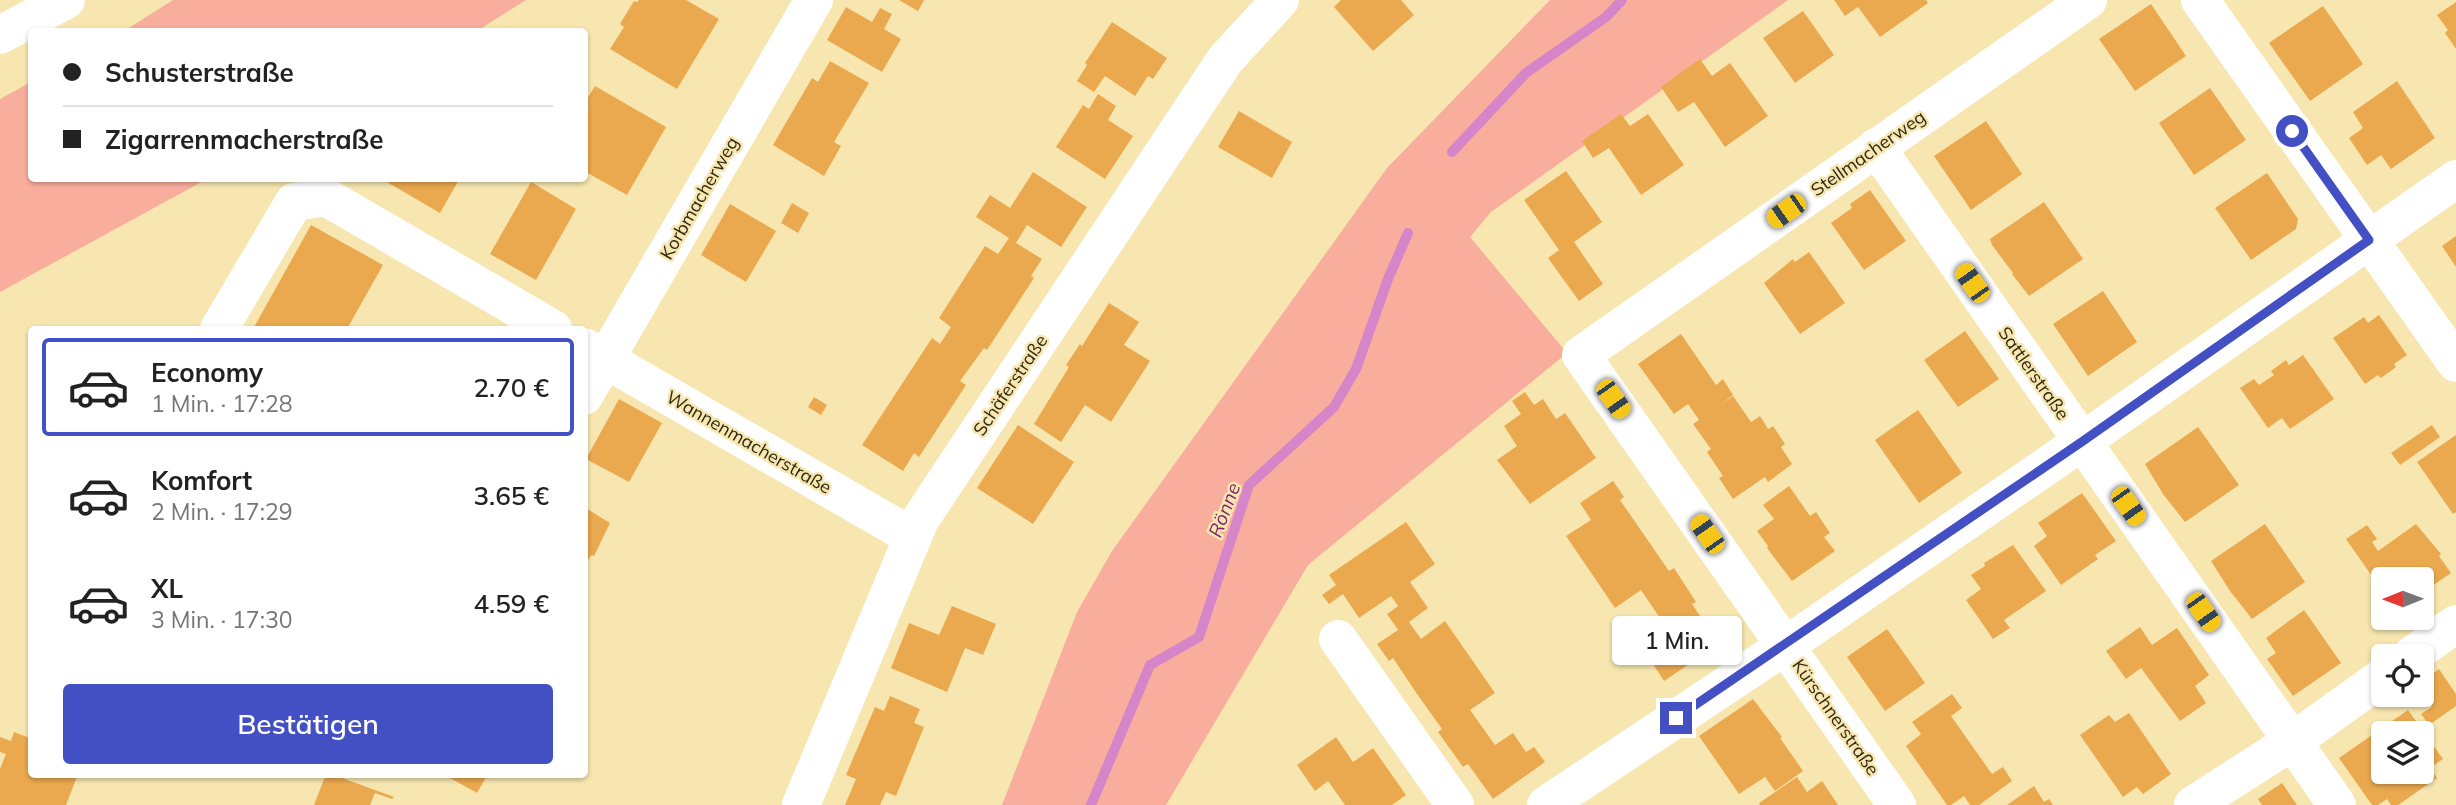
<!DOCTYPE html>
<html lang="de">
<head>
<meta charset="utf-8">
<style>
  body { margin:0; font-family:Mulish,sans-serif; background:#f2f2f2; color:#222; height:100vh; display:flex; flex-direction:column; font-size:26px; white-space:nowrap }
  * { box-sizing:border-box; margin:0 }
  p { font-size:23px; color:#767676 }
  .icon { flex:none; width:38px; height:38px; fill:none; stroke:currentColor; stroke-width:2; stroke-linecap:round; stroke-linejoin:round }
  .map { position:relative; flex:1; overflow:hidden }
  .side { position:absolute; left:28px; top:326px; width:560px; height:452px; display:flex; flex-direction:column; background:#fff; border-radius:7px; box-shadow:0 2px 5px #0004 }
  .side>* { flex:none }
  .top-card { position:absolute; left:28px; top:28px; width:560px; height:154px; border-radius:7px; box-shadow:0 2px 5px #0004; display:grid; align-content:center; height:154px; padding:0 35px; background:#fff }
  .needle { width:46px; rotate:269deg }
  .controls { position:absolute; left:2371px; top:567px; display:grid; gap:14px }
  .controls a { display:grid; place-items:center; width:63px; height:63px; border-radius:7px; background:#fff; box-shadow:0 2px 5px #0004; font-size:35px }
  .end { position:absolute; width:32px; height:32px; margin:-16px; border:9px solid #4350c4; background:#fff; box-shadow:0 0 0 4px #fff }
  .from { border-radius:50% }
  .bubble { position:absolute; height:49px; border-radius:7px; background:#fff; box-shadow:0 2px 5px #0004; font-size:23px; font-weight:600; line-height:49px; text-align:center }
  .car { position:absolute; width:21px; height:42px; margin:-21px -10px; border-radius:9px; box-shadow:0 0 5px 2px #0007; background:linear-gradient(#f5c518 24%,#345 0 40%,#f5c518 0 76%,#345 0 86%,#f5c518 0) }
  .top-card b { display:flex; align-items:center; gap:24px; height:66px; font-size:26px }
  .top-card b+b { border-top:2px solid #e0e0e0 }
  .top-card i { width:18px; height:18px; background:#222 }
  ul { padding:12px 0 0; list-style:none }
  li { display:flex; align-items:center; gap:21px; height:98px; margin:0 14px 10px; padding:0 21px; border:4px solid transparent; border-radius:7px }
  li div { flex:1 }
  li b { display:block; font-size:26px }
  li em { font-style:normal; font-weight:600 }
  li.selected { border-color:#4350c4 }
  li>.icon { width:63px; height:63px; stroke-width:1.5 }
  .cta { display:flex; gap:14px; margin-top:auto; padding:14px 35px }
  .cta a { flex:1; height:80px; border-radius:7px; background:#4350c4; color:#fff; font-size:28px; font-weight:600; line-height:80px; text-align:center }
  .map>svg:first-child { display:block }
  .green { fill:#f9ae9d }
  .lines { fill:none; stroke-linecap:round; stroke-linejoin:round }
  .stream { stroke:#d585c8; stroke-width:10 }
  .building { fill:#eaa94f; fill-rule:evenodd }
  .minor { stroke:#fff; stroke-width:38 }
  .major { stroke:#fff; stroke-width:38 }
  .route { stroke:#4350c4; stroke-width:9 }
  .labels { text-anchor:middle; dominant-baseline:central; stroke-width:5; stroke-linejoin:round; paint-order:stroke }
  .street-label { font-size:18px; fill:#2e2812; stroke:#f7e6af }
  .water-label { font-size:19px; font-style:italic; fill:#7d1f73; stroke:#f7e6af }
</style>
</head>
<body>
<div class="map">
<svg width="2456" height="805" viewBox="0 0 2456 805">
  <rect width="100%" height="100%" fill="#f7e6af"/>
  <path class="green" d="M173,0H526L477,31H124Z
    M1550,0H1788L1491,212L1470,237L1567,353L1308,565L1166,805H1002L1077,612L1112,551L1387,168Z
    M31,82L32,178L207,179L0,292V99Z"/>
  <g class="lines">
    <path class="stream" d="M1452,152L1526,73L1606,17L1622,0
      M1091,805L1150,665L1199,637L1249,485L1334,407L1356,369L1388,279L1408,233"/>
  </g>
  <path class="building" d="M639,0H686L719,19L677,89L610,49L624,27L620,24L634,1L637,2Z
    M899,0H924L918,11Z
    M1341,0H1401L1414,15L1373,51L1334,7Z
    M1834,0H1926L1928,3L1880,37L1858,7L1845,16Z
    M2456,2V49L2445,33L2448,30L2437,15Z
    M2151,4L2186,56L2135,91L2099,39Z
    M2323,6L2363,64L2310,101L2269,43Z
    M846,7L872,22L880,8L892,14L884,29L901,39L882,72L827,40Z
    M1803,11L1834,55L1795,83L1763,38Z
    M1112,22L1167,58L1153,79L1148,76L1135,96L1105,76L1094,92L1077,81L1087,65L1085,63Z
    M1700,59L1712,76L1730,63L1768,116L1725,147L1694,102L1678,112L1661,87Z
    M830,61L869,83L834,142L841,146L824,176L773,145L812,78L818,82Z
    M2397,81L2435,138L2391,169L2381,155L2367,165L2349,138L2363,128L2353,112Z
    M595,86L666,127L627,195L584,171V104Z
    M2210,88L2246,140L2194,175L2159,123Z
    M1098,94L1116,106L1108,120L1133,136L1105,179L1056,147L1083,105L1089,109Z
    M1239,111L1292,142L1272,178L1218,147Z
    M1621,114L1630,126L1648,114L1684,165L1641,195L1609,148L1593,158L1582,141Z
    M1986,121L2022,174L1971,210L1934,156Z
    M1566,171L1602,222L1574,242L1603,284L1579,301L1548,258L1559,250L1524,200Z
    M1033,172L1087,207L1061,247L1027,225L1016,243L1042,259L1031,276L1034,278L987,350L984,348L960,381L966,385L919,457L914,453L903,471L862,445L932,338L940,344L951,327L939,318L985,246L998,254L1009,238L976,217L990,195L1010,208Z
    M2267,173L2298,219L2296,229L2251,260L2215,208Z
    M380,178H460L440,213Z
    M531,182L576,209L536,280L490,254Z
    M1870,190L1906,241L1864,270L1831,223L1852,208L1850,204Z
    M2044,202L2083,259L2029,296L2012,274L2013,273L1992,245L1990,239Z
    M792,203L809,213L798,233L781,223Z
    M730,204L776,231L746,282L701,255Z
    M311,225L383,265L347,329H253Z
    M2456,236V267L2442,246Z
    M1809,252L1845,303L1800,334L1764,283L1793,259L1795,262Z
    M2103,291L2137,342L2088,376L2053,324Z
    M1109,303L1139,322L1124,345L1150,361L1111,422L1085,405L1061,442L1034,424L1069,367L1066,365L1080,344L1082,346Z
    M2379,315L2407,355L2394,364L2396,367L2381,378L2378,375L2365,384L2333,338L2364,317L2368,323Z
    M1965,331L1999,379L1958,407L1924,360Z
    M1681,334L1716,385L1723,379L1733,395L1720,405L1733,396L1751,422L1760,416L1768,429L1773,426L1785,444L1781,447L1792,464L1768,482L1765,477L1733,499L1719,478L1723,476L1707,452L1711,449L1693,424L1699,420L1688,404L1674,414L1638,364Z
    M2303,355L2334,399L2290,429L2282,418L2268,428L2240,388L2254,379L2259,385L2274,375L2271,371L2286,360L2289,365Z
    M1525,392L1534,405L1543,399L1556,419L1565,413L1596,458L1530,504L1497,460L1517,446L1504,426L1521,414L1512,401Z
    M814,397L827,405L821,415L808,407Z
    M619,399L662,423L629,482L586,459Z
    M1918,410L1962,473L1919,503L1875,440Z
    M1018,425L1074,462L1033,524L977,488Z
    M2432,425L2440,437L2400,465L2391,453Z
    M2198,427L2239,485L2185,522L2163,494L2145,464Z
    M2456,435V512L2453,514L2417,462Z
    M1613,481L1624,497L1620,500L1669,571L1674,568L1696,602L1692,604L1719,644L1664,681L1653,664L1659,660L1644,637L1664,624L1641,590L1615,608L1566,536L1591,520L1580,503Z
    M1789,486L1810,516L1816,512L1830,533L1824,537L1835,551L1792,581L1767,548L1768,546L1757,531L1774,519L1763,505Z
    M2082,493L2116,541L2095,555L2098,559L2061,585L2034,546L2047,536L2038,523Z
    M584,507L610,523L594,556L591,555L584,567Z
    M1406,522L1435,564L1410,582L1428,608L1409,622L1421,639L1445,621L1495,693L1470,710L1495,745L1513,733L1526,752L1534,747L1545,762L1493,799L1468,764L1463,767L1438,732L1442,729L1417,694L1393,658L1389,661L1377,644L1398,630L1387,614L1398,606L1391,596L1359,618L1343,594L1329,604L1322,595L1336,585L1329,575Z
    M2265,524L2305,582L2252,619L2230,591L2211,561Z
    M2416,524L2441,554L2439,556L2451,573L2422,593V579H2387L2382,573L2374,579L2346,539L2367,525L2377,539L2372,542L2378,551Z
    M2013,545L2046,591L2004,620L2010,628L1993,639L1966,600L1981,589L1971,575L1985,566L1984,563Z
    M952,606L996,624L983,655L965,648L947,692L891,668L909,623L939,635Z
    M2304,610L2341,663L2293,696L2267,659L2276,653L2266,638Z
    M2140,627L2152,645L2177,628L2209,675L2195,686L2206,703L2180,721L2141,668L2126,679L2106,651Z
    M1887,629L1925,683L1885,711L1847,657Z
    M2439,669L2456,694V706L2429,725L2421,714L2432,707L2422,692V682Z
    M1952,694L1962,708L1951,716L1992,774L2003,767L2012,781L1979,805H1970L1964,796L1951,805H1947L1906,746L1921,734L1912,722Z
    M890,696L920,709L914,723L924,727L896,796L886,792L880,805H845L856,779L846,775L875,707L884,711Z
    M1753,699L1782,737L1780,738L1803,771L1775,791L1765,777L1739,794L1699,736Z
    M2408,710L2443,759L2430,768L2437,778L2398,805H2391L2387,799L2378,805H2372L2339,758ZM2384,733H2422V772H2384Z
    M2129,713L2171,774L2143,794L2137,787L2123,797L2080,735L2109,715L2115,722Z
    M14,732L32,739V774H78L66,805H0V769L6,754L0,752V737L11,741Z
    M1336,737L1353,762L1373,748L1406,795L1392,805H1345L1328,781L1315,791L1297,765Z
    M326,774H331L394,797L392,799L375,793L370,805H314Z
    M443,774H488L477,793Z
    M1797,777L1807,792L1822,781L1838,805H1760L1759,803Z
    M2282,783L2297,805H2262L2258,799Z
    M2034,786L2044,802L2049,799L2053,805H2007Z"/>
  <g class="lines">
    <path class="minor" d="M2200,0L2456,363
      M1876,147L2337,805
      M219,329L294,202L326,197L553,329
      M584,347L913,537
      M584,396L814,0
      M1338,639L1455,805
      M2411,656L2456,624
      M801,805L920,520L1225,60L1280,0
      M1546,805L1785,646L2083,441L2456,179
      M1897,805L1581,355L2088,0
      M2193,805L2293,741L2384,676"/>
    <path class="major" d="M0,35L66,0"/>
  </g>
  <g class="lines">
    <path class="route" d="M1676,718L2083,441L2369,240L2292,131"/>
  </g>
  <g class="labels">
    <g class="street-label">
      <text transform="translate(1868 153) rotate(-35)">Stellmacherweg</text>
      <text transform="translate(699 198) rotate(-60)">Korbmacherweg</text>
      <text transform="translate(2034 373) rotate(55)">Sattlerstraße</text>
      <text transform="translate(1010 385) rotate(-56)">Schäferstraße</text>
      <text transform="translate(749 442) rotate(30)">Wannenmacherstraße</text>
      <text transform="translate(1836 717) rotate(55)">Kürschnerstraße</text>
    </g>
    <g class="water-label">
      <text transform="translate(1224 510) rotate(-69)">Rönne</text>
    </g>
  </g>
</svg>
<div class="controls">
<a><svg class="needle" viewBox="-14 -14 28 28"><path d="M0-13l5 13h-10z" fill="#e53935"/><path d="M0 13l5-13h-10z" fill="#767676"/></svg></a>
<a><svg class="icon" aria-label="locate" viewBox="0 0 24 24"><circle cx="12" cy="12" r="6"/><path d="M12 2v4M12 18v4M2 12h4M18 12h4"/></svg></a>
<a><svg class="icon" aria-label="layers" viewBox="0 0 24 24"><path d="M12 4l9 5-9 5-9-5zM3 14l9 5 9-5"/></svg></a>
</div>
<i class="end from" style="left:2292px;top:131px"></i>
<i class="end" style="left:1676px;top:718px"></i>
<div class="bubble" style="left:1612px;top:616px;width:130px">1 Min.</div>
<i class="car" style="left:1786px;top:211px;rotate:235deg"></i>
<i class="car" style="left:1972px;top:283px;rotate:325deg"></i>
<i class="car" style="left:1613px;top:399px;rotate:145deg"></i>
<i class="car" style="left:2128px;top:506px;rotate:145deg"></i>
<i class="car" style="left:1707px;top:534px;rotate:325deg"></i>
<i class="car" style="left:2203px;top:612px;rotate:145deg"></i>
<div class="top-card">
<b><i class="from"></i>Schusterstraße</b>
<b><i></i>Zigarrenmacherstraße</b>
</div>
<section class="side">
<ul>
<li class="selected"><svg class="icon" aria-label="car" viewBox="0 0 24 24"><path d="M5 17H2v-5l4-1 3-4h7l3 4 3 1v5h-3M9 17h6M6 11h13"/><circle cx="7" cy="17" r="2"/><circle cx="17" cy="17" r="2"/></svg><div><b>Economy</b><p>1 Min. · 17:28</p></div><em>2.70 €</em></li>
<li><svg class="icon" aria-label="car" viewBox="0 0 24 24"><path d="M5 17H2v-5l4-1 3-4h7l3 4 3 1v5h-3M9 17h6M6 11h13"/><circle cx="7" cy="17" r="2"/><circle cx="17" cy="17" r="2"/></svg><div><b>Komfort</b><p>2 Min. · 17:29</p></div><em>3.65 €</em></li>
<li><svg class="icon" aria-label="car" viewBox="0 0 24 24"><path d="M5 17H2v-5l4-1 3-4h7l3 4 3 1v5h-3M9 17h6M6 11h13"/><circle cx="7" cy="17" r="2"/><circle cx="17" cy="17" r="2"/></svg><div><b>XL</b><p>3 Min. · 17:30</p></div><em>4.59 €</em></li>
</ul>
<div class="cta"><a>Bestätigen</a></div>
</section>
</div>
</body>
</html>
